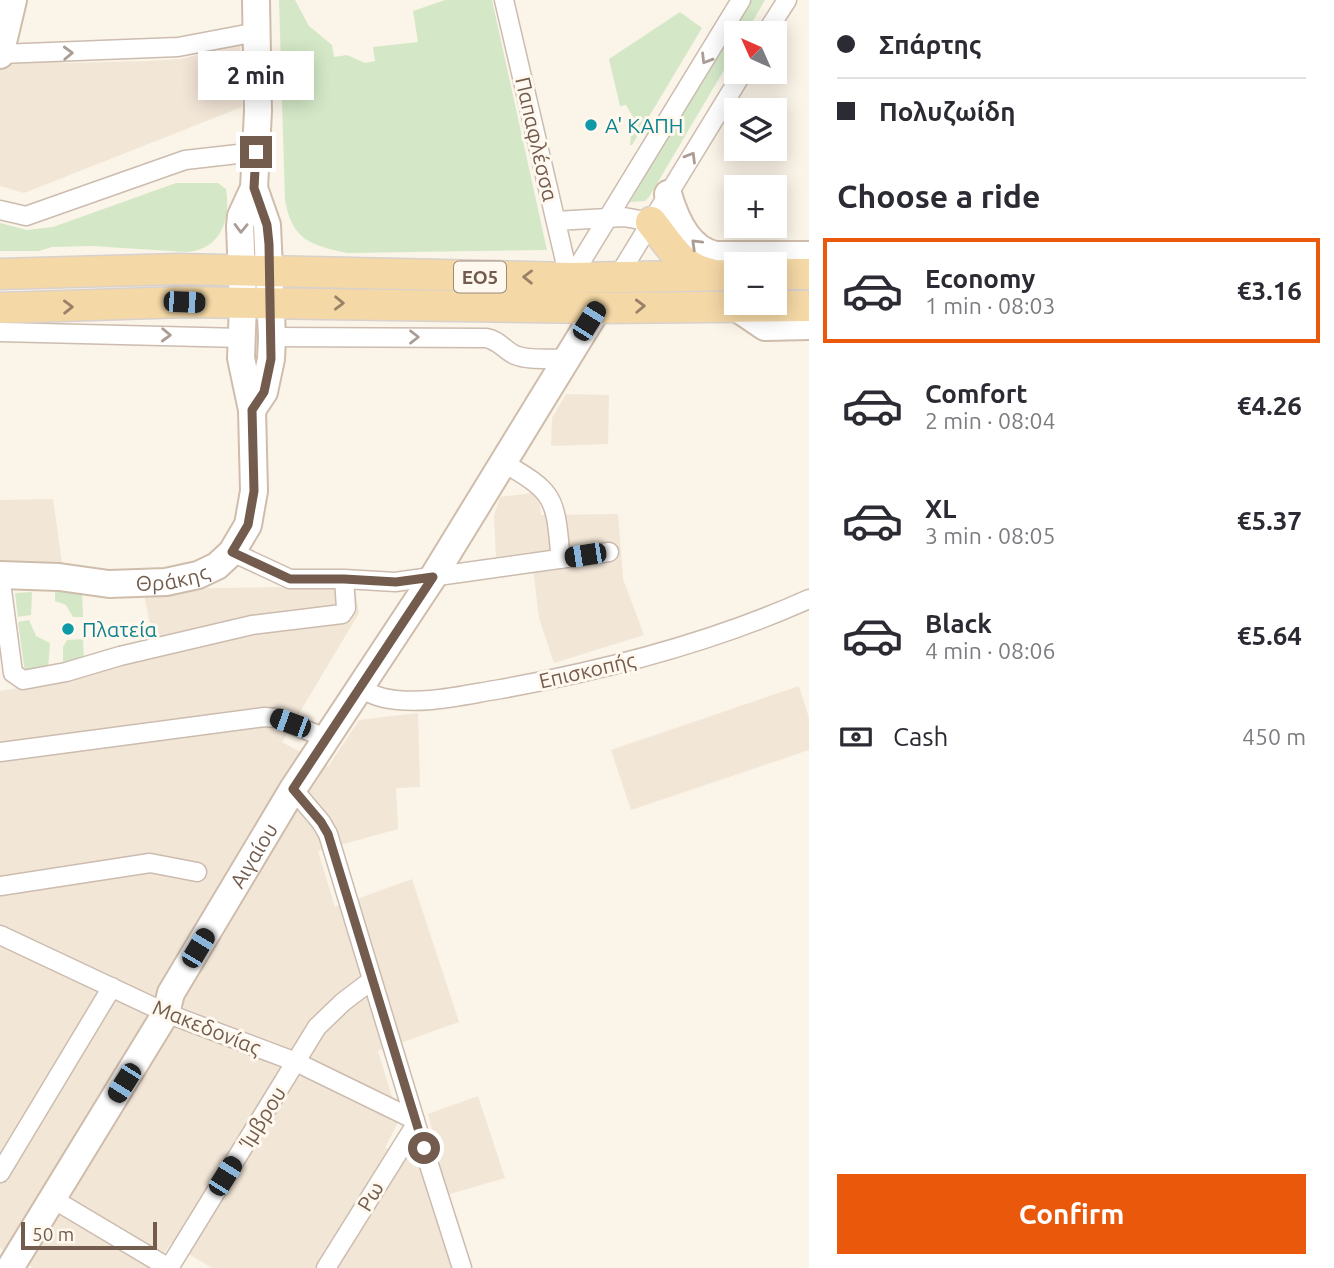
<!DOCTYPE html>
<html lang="en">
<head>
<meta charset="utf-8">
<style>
  body { margin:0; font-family:Ubuntu,sans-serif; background:#f7f7f7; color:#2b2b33; height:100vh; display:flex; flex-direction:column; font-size:26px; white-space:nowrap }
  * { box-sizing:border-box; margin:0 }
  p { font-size:23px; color:#7c7c81 }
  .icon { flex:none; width:38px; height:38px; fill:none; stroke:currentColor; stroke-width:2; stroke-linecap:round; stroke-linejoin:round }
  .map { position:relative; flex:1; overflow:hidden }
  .details { display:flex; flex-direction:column; background:#fff; width:525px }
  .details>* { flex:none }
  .guide { display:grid; align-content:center; height:154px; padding:0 28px; background:#fff }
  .needle { width:46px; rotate:315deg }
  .fabs { position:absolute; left:724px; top:21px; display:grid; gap:14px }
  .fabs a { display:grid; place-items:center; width:63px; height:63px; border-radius:0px; background:#fff; box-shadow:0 4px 18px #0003; font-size:35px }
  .scale { position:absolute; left:21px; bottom:18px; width:136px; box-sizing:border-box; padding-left:7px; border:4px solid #735c4e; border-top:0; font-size:19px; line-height:24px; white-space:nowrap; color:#735c4e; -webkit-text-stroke:5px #fef8ee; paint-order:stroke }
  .end { position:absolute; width:32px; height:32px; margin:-16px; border:9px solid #735c4e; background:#fff; box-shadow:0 0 0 4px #fff }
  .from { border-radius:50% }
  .bubble { position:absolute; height:49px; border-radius:0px; background:#fff; box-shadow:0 4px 18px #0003; font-size:23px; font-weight:700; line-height:49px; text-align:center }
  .car { position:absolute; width:21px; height:42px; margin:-21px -10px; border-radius:9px; box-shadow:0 0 5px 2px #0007; background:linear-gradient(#222 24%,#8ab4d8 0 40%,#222 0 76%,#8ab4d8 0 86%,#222 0) }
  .guide b { display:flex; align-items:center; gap:24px; height:66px; font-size:26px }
  .guide b+b { border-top:2px solid #e1e1e2 }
  .guide i { width:18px; height:18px; background:#2b2b33 }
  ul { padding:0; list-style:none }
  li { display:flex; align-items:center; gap:21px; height:105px; margin:0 14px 10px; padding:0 14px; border:4px solid transparent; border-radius:0px }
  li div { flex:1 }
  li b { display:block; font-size:26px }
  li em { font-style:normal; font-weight:700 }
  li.current { border-color:#ea580c }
  li>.icon { width:63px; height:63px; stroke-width:1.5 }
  h2 { padding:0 28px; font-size:32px; line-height:84px }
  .pay { display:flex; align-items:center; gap:18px; height:77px; padding:0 28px; font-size:26px }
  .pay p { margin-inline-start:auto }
  .button { display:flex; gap:14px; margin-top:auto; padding:14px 28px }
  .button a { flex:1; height:80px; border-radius:0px; background:#ea580c; color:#fff; font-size:28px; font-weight:700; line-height:80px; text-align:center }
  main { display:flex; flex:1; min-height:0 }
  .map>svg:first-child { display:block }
  .residential { fill:#f2e6d7 }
  .green { fill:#d4e8c7 }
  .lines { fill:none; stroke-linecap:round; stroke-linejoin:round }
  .street-casing { stroke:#ccbcaf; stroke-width:21 }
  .secondary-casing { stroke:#cfbdac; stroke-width:30 }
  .primary-casing { stroke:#d8d1cd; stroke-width:33 }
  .street { stroke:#fff; stroke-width:18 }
  .secondary { stroke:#fff; stroke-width:26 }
  .primary { stroke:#f4d8a6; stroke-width:30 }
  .oneway { stroke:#ab9d95 }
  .oneway2 { stroke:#9a8168 }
  .route { stroke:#735c4e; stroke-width:9 }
  .culture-dot { fill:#0f9aa8; stroke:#fef8ee; stroke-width:2.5 }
  .labels { text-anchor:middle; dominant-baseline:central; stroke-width:6; stroke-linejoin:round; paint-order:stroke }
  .shield { fill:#fef8ee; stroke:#9d8b7e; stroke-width:2 }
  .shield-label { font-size:19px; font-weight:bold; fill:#735c4e }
  .culture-label { font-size:21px; fill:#0d838f; stroke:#fef8ee; text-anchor:start }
  .street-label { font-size:21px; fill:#735c4e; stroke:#fef8ee }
</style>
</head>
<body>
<main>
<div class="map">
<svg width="809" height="1268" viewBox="0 0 809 1268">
  <rect width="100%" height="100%" fill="#fbf4e8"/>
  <path class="residential" d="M240,46L242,107L24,193L0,186V52L66,63L146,61L180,59Z
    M566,394L609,395L608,444L551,446L552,418Z
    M539,492L541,515L618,514L623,579L644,635L554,663L539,618L531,552L496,557L494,516L500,497Z
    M53,499L62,563L0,562V500Z
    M300,587L356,591L359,613L282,742L328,767L359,720L418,713L420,787L396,788L398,829L318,851L335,907L412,879L459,1022L378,1051L399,1120L385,1148L440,1161L428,1114L478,1096L505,1178L429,1200L452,1268H212L171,1243L155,1268H33L0,1248V691L50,683L155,649L143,589Z
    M799,686L809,718V750L631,810L611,750Z"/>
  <path class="green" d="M279,0H295L309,26L332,45L334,57L347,55L365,63L375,61L373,47L418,42L413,11L445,0H492L547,250L347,253C309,245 292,239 285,200Z
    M748,0H765L746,33H737V48L649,197L645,201L630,202Z
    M680,12L702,28L632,145H630L633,117L626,105L620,106L609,59Z
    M176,183H218L226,189C231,219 221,250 186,252L92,246L52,247L39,251H0V223L27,230L53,227Z
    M55,590H82L83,617H73L66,605L55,601Z
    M32,592L31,615L18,617L15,593Z
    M29,620L36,636L50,643L48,670L25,673L18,622Z
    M83,639L84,662L63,667V647L67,640Z"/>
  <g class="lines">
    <defs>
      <path id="street" d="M504,0L569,278
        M766,33L787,0
        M0,54L178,47L257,32
        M0,210L26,216L185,160L256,152
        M556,221L624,217L651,222
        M571,278L741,0
        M617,278L743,72
        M0,332L242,338
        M272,337L486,338C499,340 504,350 515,355C529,361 551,358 566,359
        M503,462C518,472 537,481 547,495C559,511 558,540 561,559
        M232,552L290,579H344L395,582L609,552
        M0,575L13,673L23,680L66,672L120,656L252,625L342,614L346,608L344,579
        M359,688C367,692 375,696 384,698C422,706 463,695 501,689C606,670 711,643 809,599
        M0,752L265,717L276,718L326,738
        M293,789L321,822L328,834L416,1124L462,1268
        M0,886L150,863L197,872
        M0,935L166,1013L296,1062L415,1120
        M0,1173L112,987
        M53,1199L169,1268
        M169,1268L317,1027L343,1002L372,980
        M326,1268L416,1124"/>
      <g id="secondary">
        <path d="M0,55L13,0"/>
        <path d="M668,194C675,218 688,250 716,255H809"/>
        <path d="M734,306L765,327L809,326"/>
        <path d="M252,410L264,392L271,359L272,337L267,225L254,188L258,111L256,0"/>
        <path id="s1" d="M0,575L59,577L109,584L166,582L198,575L217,566L232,552L248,525L254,491L252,410L241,358L243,303L240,226L241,216L254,188"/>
        <path id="s2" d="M10,1268L166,1013L171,993L293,789L433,577L598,308"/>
      </g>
      <path id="primary" d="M651,222C669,244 681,269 711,274
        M0,274L178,269L571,278L737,275
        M775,274H809
        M0,308L184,302L598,308L809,306"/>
    </defs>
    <use href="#street" class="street-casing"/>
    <use href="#secondary" class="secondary-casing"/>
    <use href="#primary" class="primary-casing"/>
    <use href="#street" class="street"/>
    <use href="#secondary" class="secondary"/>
    <use href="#primary" class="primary"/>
  </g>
  <defs><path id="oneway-chevron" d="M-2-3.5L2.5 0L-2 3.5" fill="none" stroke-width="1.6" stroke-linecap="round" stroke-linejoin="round" transform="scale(1.75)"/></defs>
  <g class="oneway">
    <use href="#oneway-chevron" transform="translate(68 53) rotate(-2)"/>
    <use href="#oneway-chevron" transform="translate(706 59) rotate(121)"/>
    <use href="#oneway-chevron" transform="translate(691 157) rotate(-59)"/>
    <use href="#oneway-chevron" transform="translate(241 228) rotate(91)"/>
    <use href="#oneway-chevron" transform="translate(696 244) rotate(-136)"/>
    <use href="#oneway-chevron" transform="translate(166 335) rotate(2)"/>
    <use href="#oneway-chevron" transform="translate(414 337)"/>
  </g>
  <g class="oneway2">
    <use href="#oneway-chevron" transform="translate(528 277) rotate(-179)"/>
    <use href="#oneway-chevron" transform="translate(339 303) rotate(1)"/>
    <use href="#oneway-chevron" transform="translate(640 306) rotate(-2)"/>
    <use href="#oneway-chevron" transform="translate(68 307) rotate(-1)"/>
  </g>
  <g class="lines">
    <path class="route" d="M256,152L254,188L267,225L269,244L271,359L264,392L252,410L254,491L248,525L232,552L290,579H344L396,582L433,577L293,789L321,822L328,834L424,1148"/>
  </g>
  <g class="culture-dot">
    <circle cx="591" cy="125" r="7"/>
    <circle cx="68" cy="629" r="7"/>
  </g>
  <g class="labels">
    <rect class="shield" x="454" y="261.5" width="52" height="31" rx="5"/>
    <g class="shield-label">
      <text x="480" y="277">ΕΟ5</text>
    </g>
    <g class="culture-label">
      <text x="605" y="125">Α' ΚΑΠΗ</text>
      <text x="82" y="629">Πλατεία</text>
    </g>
    <g class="street-label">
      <text transform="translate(537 139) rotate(77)">Παπαφλέσσα</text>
      <text stroke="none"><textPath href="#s1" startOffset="173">Θράκης</textPath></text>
      <text transform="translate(587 670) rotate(-13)">Επισκοπής</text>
      <text stroke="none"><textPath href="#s2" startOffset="480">Αιγαίου</textPath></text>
      <text transform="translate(207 1027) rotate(22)">Μακεδονίας</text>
      <text transform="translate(262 1117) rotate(-58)">Ίμβρου</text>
      <text transform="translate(370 1196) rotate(-59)">Ρω</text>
    </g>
  </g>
</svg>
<div class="fabs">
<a><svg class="needle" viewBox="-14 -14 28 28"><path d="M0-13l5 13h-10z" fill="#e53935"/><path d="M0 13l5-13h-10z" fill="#7c7c81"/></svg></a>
<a><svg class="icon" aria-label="layers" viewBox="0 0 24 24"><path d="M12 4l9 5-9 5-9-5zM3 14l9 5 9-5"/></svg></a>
<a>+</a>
<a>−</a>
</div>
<div class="scale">50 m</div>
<i class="end from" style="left:424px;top:1148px"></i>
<i class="end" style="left:256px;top:152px"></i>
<div class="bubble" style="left:198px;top:51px;width:116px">2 min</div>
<i class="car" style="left:184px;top:302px;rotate:92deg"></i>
<i class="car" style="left:589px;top:321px;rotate:32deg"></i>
<i class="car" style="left:585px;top:555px;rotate:261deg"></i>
<i class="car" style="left:290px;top:723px;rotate:290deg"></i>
<i class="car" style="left:198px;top:948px;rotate:31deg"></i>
<i class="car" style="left:124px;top:1083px;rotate:212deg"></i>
<i class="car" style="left:225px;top:1176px;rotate:32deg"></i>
</div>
<section class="details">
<div class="guide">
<b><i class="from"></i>Σπάρτης</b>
<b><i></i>Πολυζωίδη</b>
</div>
<h2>Choose a ride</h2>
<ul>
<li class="current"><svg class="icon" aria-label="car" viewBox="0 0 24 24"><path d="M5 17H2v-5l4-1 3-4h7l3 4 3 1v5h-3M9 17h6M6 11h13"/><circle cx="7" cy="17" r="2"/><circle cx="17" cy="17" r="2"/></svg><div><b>Economy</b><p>1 min · 08:03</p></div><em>€3.16</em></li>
<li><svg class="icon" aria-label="car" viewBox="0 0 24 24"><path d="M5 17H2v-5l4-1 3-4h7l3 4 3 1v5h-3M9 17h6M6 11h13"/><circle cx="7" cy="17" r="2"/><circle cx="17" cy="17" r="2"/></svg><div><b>Comfort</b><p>2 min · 08:04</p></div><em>€4.26</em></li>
<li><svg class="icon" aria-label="car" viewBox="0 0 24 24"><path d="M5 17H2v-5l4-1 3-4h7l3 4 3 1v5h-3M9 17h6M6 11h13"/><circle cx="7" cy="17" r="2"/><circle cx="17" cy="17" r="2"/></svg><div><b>XL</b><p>3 min · 08:05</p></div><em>€5.37</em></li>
<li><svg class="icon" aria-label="car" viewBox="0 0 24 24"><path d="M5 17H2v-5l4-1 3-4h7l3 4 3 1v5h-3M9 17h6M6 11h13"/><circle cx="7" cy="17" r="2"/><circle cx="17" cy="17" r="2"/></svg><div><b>Black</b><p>4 min · 08:06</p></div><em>€5.64</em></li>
</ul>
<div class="pay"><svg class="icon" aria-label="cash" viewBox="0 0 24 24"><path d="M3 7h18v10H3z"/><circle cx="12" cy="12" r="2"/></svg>Cash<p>450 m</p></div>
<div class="button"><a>Confirm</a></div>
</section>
</main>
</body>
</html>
